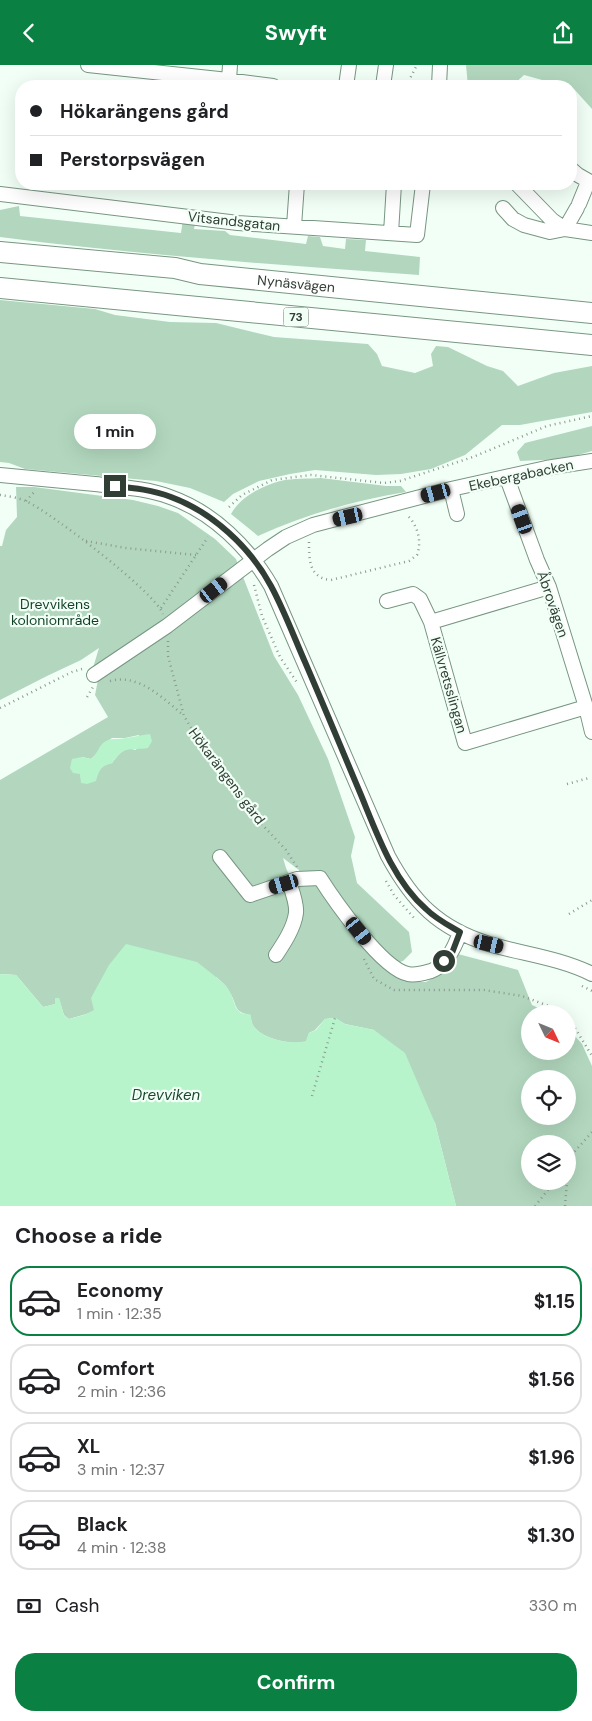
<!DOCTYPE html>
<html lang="en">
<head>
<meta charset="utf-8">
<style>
  body { margin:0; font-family:"DM Sans",sans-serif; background:#f2f2f2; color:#202124; height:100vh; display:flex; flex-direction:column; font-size:19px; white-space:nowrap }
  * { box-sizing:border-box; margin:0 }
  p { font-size:16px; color:#757577 }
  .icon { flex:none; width:28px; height:28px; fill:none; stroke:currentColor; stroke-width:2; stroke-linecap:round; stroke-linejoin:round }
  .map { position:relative; height:1141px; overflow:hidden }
  .drawer { display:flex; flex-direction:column; background:#fff; flex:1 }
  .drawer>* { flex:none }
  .hud { position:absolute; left:15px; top:15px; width:562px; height:110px; border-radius:20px; box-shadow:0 5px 20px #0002; display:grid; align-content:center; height:110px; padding:0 15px; background:#fff }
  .needle { width:32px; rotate:133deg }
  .tools { position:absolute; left:521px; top:940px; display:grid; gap:10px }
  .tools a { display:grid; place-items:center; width:55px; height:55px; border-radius:50%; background:#fff; box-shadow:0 5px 20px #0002; font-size:25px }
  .end { position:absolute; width:22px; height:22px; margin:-11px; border:6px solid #313e35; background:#fff; box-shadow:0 0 0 2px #fff }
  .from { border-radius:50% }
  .bubble { position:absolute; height:35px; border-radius:18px; background:#fff; box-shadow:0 5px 20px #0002; font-size:16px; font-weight:700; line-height:35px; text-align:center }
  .car { position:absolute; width:15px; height:30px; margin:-15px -8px; border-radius:6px; box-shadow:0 0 4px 1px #0007; background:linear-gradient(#222 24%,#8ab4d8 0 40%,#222 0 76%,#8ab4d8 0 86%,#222 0) }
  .hud b { display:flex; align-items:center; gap:18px; height:48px; font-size:19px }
  .hud b+b { border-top:1px solid #e0e0e0 }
  .hud i { width:12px; height:12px; background:#202124 }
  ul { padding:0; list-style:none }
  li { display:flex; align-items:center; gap:15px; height:70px; margin:0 10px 8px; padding:0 5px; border:2px solid #e0e0e0; border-radius:20px }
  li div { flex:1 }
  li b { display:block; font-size:19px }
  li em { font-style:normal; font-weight:700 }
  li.on { border-color:#0b8043 }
  li>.icon { width:45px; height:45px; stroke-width:1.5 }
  h2 { padding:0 15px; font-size:22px; line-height:60px }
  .pay { display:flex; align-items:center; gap:12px; height:55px; padding:0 15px; font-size:19px }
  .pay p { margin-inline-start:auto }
  .primary-button { display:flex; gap:10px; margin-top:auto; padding:10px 15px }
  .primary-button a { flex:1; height:58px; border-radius:20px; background:#0b8043; color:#fff; font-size:20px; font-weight:700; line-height:58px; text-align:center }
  header { display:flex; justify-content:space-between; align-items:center; height:65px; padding:0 15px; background:#0b8043; color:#fff; font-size:22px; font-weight:700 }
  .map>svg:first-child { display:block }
  .green { fill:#b2d7be; fill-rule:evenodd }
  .water { fill:#b7f4cc }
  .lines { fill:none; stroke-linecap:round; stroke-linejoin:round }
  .minor-casing { stroke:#789682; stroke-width:16 }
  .highway-casing { stroke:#789682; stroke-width:22 }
  .path { stroke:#8c9990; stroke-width:2.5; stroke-dasharray:1 4; stroke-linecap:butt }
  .minor { stroke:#fff; stroke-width:14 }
  .highway { stroke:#fff; stroke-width:20 }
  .route { stroke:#313e35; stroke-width:6 }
  .labels { text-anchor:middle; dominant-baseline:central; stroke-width:4.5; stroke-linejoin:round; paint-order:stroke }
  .shield { fill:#f2fff6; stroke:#6b786f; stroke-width:1 }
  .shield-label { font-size:12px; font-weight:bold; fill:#313e35 }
  .street-label { font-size:14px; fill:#313e35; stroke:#f2fff6 }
  .park-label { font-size:14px; fill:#103f26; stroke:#f2fff6 }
  .water-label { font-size:15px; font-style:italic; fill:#1a482d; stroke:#f2fff6 }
</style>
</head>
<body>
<header><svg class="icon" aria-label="back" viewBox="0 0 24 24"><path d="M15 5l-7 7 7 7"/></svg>Swyft<svg class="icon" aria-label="share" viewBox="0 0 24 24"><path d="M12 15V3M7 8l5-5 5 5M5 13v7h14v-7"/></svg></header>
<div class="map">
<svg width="592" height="1141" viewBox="0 0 592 1141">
  <rect width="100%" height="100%" fill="#f2fff6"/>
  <path class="green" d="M466,0H592V44L574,24L571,23V21H564L524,10L512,21H468Z
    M19,141L20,151L181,168L183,154L196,155L194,164L225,166L230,170L306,179L308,171L320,172L323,181L345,184L346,174L366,175L365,186L420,192L419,210C279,200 139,190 0,172V145Z
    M0,235L95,244L115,250L170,257L216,258L274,272L368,279L377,289L382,301L415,308L433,301L431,289L436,281L448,282L487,301L503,306L518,321L554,308L592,301V347L520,360H502L465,390L431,404L401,409L376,410L315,405L290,409L259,416L233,429L224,437L190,423L156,416L25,404L9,398L0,397Z
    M592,361V386L564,394L520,396L517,387L525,378Z
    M321,413L386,421H401L406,427C355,435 304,450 258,471L231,449C240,432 262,421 280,416C293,413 308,414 321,413Z
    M16,422H34L133,435L158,441L178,448L215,474L236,494L274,591L298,630L328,694L355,772L351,791L357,818L409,867L412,887L403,896L388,901L395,911L414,917H426L440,909L458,889L518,905L532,940L551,949H530V986H568V963L582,979L592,1001V1141H456L435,1058L374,965L345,959L335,953L325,954L315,965L309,968L306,977C292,980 258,974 252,958C251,955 251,953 251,950C233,947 238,941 230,928C227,921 222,917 216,912L69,954L64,950L59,934L55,933L56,939L43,942L16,910L0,909V715L108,652L95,630L98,615L92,606L99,583L81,595L47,611L0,635V481H2L6,465L17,452ZM139,670L136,685C124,681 119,689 112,698L104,700L99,705L81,713L80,709L82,692L91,694L99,687L100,682L112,673H125ZM283,793L299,805L297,828L286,803ZM530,1014H568V1051H530ZM530,1079H568V1116H530Z"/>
  <path class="water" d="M150,669L152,676L148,683C128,686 126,679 112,698C101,701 99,705 96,716L87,719L81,718L80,709L73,708L70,703L72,694L82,692L91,694C98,688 98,683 103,678C110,672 117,675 126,673C134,672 141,670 150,669Z
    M126,879L197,897L216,912L226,921L231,929L236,943L241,948L251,950C251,953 251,955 252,958C258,974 292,980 306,976L309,968L316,965L325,954L336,953L345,959L374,965L405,988L435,1058L456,1141H0V909L16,910L43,942L55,939V933H59L64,950L69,954L84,950L94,945L91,933L109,900Z"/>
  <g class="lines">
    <defs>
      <path id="minor" d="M88,0L219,14L273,21
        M229,15L230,0
        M346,21L349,0
        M383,21L386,0
        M439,21L440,0
        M571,104L578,110L592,118
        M517,119L552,155L565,164L577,143
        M0,129L238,158L417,170L423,119
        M579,139L588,117
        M503,143L513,154L524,160L550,167L565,164L592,168
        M294,161L297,119
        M391,168L394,119
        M0,410C32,413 63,416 95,419C120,422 146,423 170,432C213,447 249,483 271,521L388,791C413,837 438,863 489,879C523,889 560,893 592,909
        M507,413L537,495L549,522L586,642L592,667
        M451,424L457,449
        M387,536L413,529L420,534L431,557L465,678L586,642
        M431,557L549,522
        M94,610L167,561L268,484L286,472L313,460L451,424L546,403L592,396
        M220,792L250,830L297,814L320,813C334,835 382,904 408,909C415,911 424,908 431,906C447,900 455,882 460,867
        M276,890C284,878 294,863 296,848C297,838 292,826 289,817"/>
      <g id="highway">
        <path id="s1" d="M0,187L175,203L200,209L592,248"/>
        <path d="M0,223L592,280"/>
      </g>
    </defs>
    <use href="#minor" class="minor-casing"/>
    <use href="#highway" class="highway-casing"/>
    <path class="path" d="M406,21L417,0
      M0,430C8,431 19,433 26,436C50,447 155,527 163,549
      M26,436L35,426
      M229,442L242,430L272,415L311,410L384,418L400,416L473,392L547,361L592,351
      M86,476L126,483L196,490
      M309,477C309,495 309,513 331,515L409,496L417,490C422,477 418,461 408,451
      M254,520L262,551L280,592L298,619
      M161,543L208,472
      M168,576V591L184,651L199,676L256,753L286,785L297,802
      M110,616C138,608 163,633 183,650
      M87,632L93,622
      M0,643L72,607L82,604
      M567,719L589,713
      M386,816L394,830L414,853
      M569,849L592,835
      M364,894L374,914L394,925H484L522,931L554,943L560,949
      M582,921L592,926
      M568,956L575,963L592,991
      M312,1031L335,953
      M568,1094L592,1067
      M568,1115L570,1092
      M535,1141L555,1116
      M565,1141L567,1116"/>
    <use href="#minor" class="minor"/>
    <use href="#highway" class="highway"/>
  </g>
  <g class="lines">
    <path class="route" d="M115,421C134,423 153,425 171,432C212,447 250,482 271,521C284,545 294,572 305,597C324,641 342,685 361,730C377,769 393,815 426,844C436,854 448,860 460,867L452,888L444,896"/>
  </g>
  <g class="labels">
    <rect class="shield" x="283.5" y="242.5" width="25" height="19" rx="4"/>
    <g class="shield-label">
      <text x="296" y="252">73</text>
    </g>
    <g class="street-label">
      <text transform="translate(234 156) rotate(6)">Vitsandsgatan</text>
      <text stroke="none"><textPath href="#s1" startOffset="298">Nynäsvägen</textPath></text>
      <text transform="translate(521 410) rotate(-12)">Ekebergabacken</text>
      <text transform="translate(553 539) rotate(71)">Åbrovägen</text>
      <text transform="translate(449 620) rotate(74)">Källvretsslingan</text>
      <text transform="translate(227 711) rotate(53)">Hökarängens gård</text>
    </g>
    <g class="park-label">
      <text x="55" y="539">Drevvikens<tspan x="55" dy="16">koloniområde</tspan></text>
    </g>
    <g class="water-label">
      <text x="166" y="1030">Drevviken</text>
    </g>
  </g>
</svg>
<div class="tools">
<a><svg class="needle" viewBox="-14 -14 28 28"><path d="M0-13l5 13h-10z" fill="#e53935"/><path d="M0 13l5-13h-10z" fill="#757577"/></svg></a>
<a><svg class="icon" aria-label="locate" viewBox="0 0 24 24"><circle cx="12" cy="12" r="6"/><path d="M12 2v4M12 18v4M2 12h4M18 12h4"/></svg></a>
<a><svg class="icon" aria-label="layers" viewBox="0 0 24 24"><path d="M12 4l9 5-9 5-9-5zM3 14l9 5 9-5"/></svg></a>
</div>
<i class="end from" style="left:444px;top:896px"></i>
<i class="end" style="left:115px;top:421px"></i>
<div class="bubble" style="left:74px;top:349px;width:82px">1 min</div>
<i class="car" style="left:436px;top:428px;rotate:255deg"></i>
<i class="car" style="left:348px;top:452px;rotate:257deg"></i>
<i class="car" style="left:522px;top:454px;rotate:340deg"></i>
<i class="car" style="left:214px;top:525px;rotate:52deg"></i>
<i class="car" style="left:284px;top:819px;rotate:254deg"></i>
<i class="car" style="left:359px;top:866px;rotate:141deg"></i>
<i class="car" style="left:489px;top:879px;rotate:103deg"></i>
<div class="hud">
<b><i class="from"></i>Hökarängens gård</b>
<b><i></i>Perstorpsvägen</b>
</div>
</div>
<section class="drawer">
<h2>Choose a ride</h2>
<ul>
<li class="on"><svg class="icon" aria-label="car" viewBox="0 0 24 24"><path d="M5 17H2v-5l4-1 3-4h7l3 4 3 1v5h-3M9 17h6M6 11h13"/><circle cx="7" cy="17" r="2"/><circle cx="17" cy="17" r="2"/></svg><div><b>Economy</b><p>1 min · 12:35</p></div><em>$1.15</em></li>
<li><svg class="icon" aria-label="car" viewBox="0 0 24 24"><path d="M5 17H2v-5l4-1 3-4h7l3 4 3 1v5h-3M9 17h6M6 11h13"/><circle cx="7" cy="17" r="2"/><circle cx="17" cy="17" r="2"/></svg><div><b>Comfort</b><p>2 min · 12:36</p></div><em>$1.56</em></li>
<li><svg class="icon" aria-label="car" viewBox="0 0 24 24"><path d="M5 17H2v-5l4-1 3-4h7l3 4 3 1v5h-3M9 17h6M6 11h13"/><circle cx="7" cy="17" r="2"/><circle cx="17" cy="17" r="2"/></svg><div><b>XL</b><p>3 min · 12:37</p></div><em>$1.96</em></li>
<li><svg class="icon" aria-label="car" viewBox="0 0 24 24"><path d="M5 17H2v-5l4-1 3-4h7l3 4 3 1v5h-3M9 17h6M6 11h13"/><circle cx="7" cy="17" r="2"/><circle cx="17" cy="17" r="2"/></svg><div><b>Black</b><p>4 min · 12:38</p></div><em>$1.30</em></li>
</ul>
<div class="pay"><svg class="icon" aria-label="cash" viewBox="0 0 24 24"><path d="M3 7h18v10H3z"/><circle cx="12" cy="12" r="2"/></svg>Cash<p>330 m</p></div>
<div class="primary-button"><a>Confirm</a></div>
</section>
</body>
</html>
